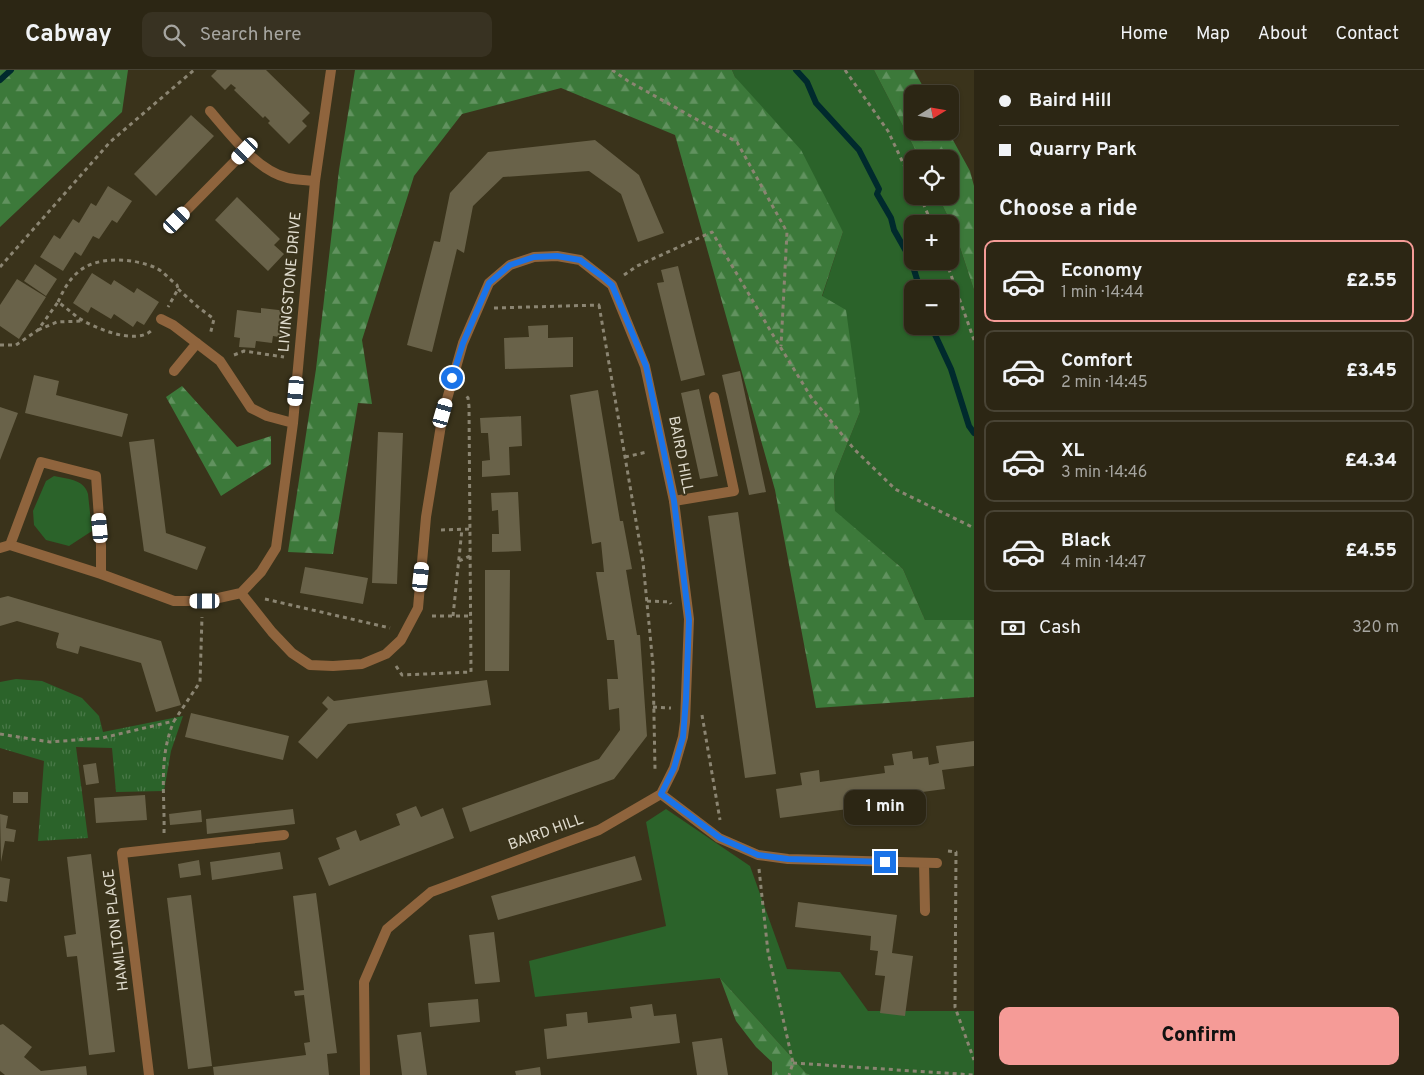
<!DOCTYPE html>
<html lang="en">
<head>
<meta charset="utf-8">
<style>
  body { margin:0; font-family:Overpass,sans-serif; background:#383222; color:#f1f3f6; height:100vh; display:flex; flex-direction:column; font-size:19px; white-space:nowrap }
  * { box-sizing:border-box; margin:0 }
  p { font-size:16px; color:#a6a5a0 }
  .icon { flex:none; width:28px; height:28px; fill:none; stroke:currentColor; stroke-width:2; stroke-linecap:round; stroke-linejoin:round }
  .map { position:relative; flex:1; overflow:hidden }
  .details { display:flex; flex-direction:column; background:#2c2614; width:450px }
  .details>* { flex:none }
  .top-card { display:grid; align-content:center; height:110px; padding:0 25px; background:#2c2614 }
  .needle { width:32px; rotate:79deg }
  .buttons { position:absolute; left:904px; top:15px; display:grid; gap:10px }
  .buttons a { display:grid; place-items:center; width:55px; height:55px; border-radius:10px; background:#2c2614; box-shadow:0 1px 4px #0004,0 0 0 1px #484334; font-size:25px }
  .end { position:absolute; width:22px; height:22px; margin:-11px; border:6px solid #1a73e8; background:#fff; box-shadow:0 0 0 2px #fff }
  .from { border-radius:50% }
  .bubble { position:absolute; height:35px; border-radius:10px; background:#2c2614; box-shadow:0 1px 4px #0004,0 0 0 1px #484334; font-size:16px; font-weight:800; line-height:35px; text-align:center }
  .car { position:absolute; width:15px; height:30px; margin:-15px -8px; border-radius:6px; box-shadow:0 0 4px 1px #0007; background:linear-gradient(#fff 24%,#345 0 40%,#fff 0 76%,#345 0 86%,#fff 0) }
  .top-card b { display:flex; align-items:center; gap:18px; height:48px; font-size:19px }
  .top-card b+b { border-top:1px solid #484334 }
  .top-card i { width:12px; height:12px; background:#f1f3f6 }
  ul { padding:0; list-style:none }
  li { display:flex; align-items:center; gap:15px; height:82px; margin:0 10px 8px; padding:0 15px; border:2px solid #484334; border-radius:10px }
  li div { flex:1 }
  li b { display:block; font-size:19px }
  li em { font-style:normal; font-weight:800 }
  li.on { border-color:#f59b97 }
  li>.icon { width:45px; height:45px; stroke-width:1.5 }
  h2 { padding:0 25px; font-size:22px; line-height:60px }
  .pay { display:flex; align-items:center; gap:12px; height:55px; padding:0 25px; font-size:19px }
  .pay p { margin-inline-start:auto }
  .primary-button { display:flex; gap:10px; margin-top:auto; padding:10px 25px }
  .primary-button a { flex:1; height:58px; border-radius:10px; background:#f59b97; color:#111; font-size:20px; font-weight:800; line-height:58px; text-align:center }
  header { display:flex; align-items:center; gap:30px; box-sizing:border-box; height:70px; padding:0 25px; background:#2c2614; border-bottom:1px solid #484334 }
  header strong { font-size:24px }
  nav { display:flex; gap:28px; margin-inline-start:auto; font-size:18px }
  .search { width:350px; height:45px; background:#383222; display:flex; align-items:center; gap:12px; box-sizing:border-box; padding:0 18px; border-radius:10px; color:#a6a5a0; font-size:19px }
  main { display:flex; flex:1; min-height:0 }
  .map>svg:first-child { display:block }
  .grass { fill:#2b632a; fill-rule:evenodd }
  .forest { fill:url(#forest-firs) }
  .park { fill:url(#park-tufts) }
  .lines { fill:none; stroke-linecap:round; stroke-linejoin:round }
  .stream { stroke:#002a2d; stroke-width:6 }
  .building { fill:#696249 }
  .path { stroke:#8b8572; stroke-width:3; stroke-dasharray:4 4; stroke-linecap:butt }
  .lane { stroke:#8f643d; stroke-width:10 }
  .street { stroke:#8f643d; stroke-width:10 }
  .route { stroke:#1a73e8; stroke-width:6 }
  .labels { text-anchor:middle; dominant-baseline:central; stroke-width:4; stroke-linejoin:round; paint-order:stroke }
  .street-label { font-size:15px; fill:#e1ddcf; stroke:#3a331b }
</style>
</head>
<body>
<header>
<strong>Cabway</strong>
<div class="search"><svg class="icon" aria-label="search" viewBox="0 0 24 24"><circle cx="10" cy="10" r="6"/><path d="M15 15l6 6"/></svg>Search here</div>
<nav><a>Home</a><a>Map</a><a>About</a><a>Contact</a></nav>
</header>
<main>
<div class="map">
<svg width="974" height="1005" viewBox="0 0 974 1005">
  <defs>
    <pattern id="forest-firs" width="22" height="20" patternUnits="userSpaceOnUse" patternTransform="scale(1.25)"><rect width="22" height="20" fill="#3c793a"/><path d="M5 1l3.5 6h-7zM16 11l3.5 6h-7z" fill="#61925f"/></pattern>
    <pattern id="park-tufts" width="24" height="20" patternUnits="userSpaceOnUse" patternTransform="scale(1.25)"><rect width="24" height="20" fill="#2b632a"/><path d="M3 7l-1-3M5 7V3M7 7l1-3M15 17l-1-3M17 17v-4M19 17l1-3" fill="none" stroke="#497948"/></pattern>
  </defs>
  <rect width="100%" height="100%" fill="#3a331b"/>
  <path class="grass" d="M732,0H874L920,89H912V126H938L954,159L974,220V550H925L903,499L835,442L834,407L860,342L822,227L843,162L735,7ZM912,154H950V191H912ZM912,219H950V256H912Z
    M54,406C67,409 84,409 88,424L92,461L69,476L46,470L34,455L33,441L46,411Z
    M666,739L750,796L787,899L840,902L868,941H974V1005H811L806,1003L720,908L535,927L529,891L666,856L646,752Z"/>
  <path class="forest" d="M0,0H128L122,42L0,157Z
    M355,0H732L735,7L801,80L843,162L822,226L846,240L860,342L834,407L835,441L903,499L925,550H974V627L816,638L775,420L675,65L561,18L462,44L414,106L362,270L372,334L358,333L333,484L288,482L316,299L339,100Z
    M874,0H914L927,24H912V61H948L970,101L974,116V220L954,159L938,126H950V89H920Z
    M182,316L237,377L271,366V394L221,426L166,327Z
    M720,908L806,1003L811,1005H772V992L756,977L736,951Z"/>
  <path class="park" d="M16,609L42,611L82,628L99,646L103,662L183,646L171,681L164,721L116,722L112,678L76,677L88,768L38,771L44,691L0,678V612Z"/>
  <g class="lines">
    <path class="stream" d="M796,0L807,12L816,33L859,80L879,119L877,124L891,148L894,160L911,190L920,219
      M0,10L11,0
      M931,256L951,299L969,356L974,363"/>
  </g>
  <path class="building" d="M217,0H266L310,43L302,51L307,56L289,74L268,53L270,51L265,46L263,48L234,20L236,18L231,14L225,20L211,6Z
    M191,45L214,66L156,126L134,104Z
    M595,70L639,105L664,163L638,172L621,124L589,101L503,107L473,136L464,183L457,179L432,282L407,275L434,171L440,172L450,123L488,82Z
    M108,116L132,131L117,153L112,150L99,169L93,166L81,186L75,182L63,201L40,187L54,165L60,169L73,149L79,153L91,133L96,136Z
    M237,127L280,169L274,175L284,184L268,201L215,150Z
    M35,194L57,209L46,226L24,211Z
    M678,196L705,305L681,311L657,213L664,212L661,200Z
    M92,203L111,215L114,210L134,223L137,218L159,232L144,255L137,251L133,257L114,244L111,249L91,237L88,243L73,233Z
    M17,209L46,227L19,269L0,256V235Z
    M261,238L287,241L284,268L273,266L272,273L256,271L255,278L239,277L240,268L234,267L237,240L261,243Z
    M548,255V268L573,267V297L505,299L504,268L529,267L528,256Z
    M740,301L766,422L749,425L722,305Z
    M34,305L59,311L56,325L128,344L122,367L25,343Z
    M699,319L718,406L700,409L681,323Z
    M598,320L620,451H623L632,499L626,500L637,565H640L647,666L614,709L470,762L462,738L599,689L620,660L619,638L609,640L607,609H618L614,570H607L596,502H604L601,472L592,474L570,325Z
    M0,337L18,343L0,390Z
    M521,346L522,376L509,377L510,405L482,407V391L490,390L488,363H481L480,348Z
    M378,362L403,363L397,514L372,513Z
    M154,369L166,463L206,477L197,500L144,481L129,372Z
    M518,422L521,481L492,482V464H499L498,440L492,441L491,423Z
    M738,442L776,704L745,708L708,446Z
    M305,497L368,508L363,534L300,523Z
    M485,500H510L509,601H485Z
    M8,526L161,571L181,635L156,642L141,593L80,576L78,584L57,578L56,574L59,563L17,551L0,556V528Z
    M487,610L491,635L348,654L317,689L298,672L328,639L322,633L328,626L334,631Z
    M191,643L289,666L283,690L185,667Z
    M974,671V696L942,700L945,719L861,730L862,741L848,743V739L780,748L776,719L802,715L800,703L819,700L820,712L885,703L884,696L894,695L892,684L912,681L913,689L928,687L929,695L939,693L936,676Z
    M96,693L99,713L86,715L83,695Z
    M13,722H28V733H13Z
    M145,725L147,750L96,753L94,728Z
    M416,736L421,747L443,738L454,768L329,816L318,788L340,779L336,768L356,760L360,771L400,755L396,744Z
    M293,739L295,754L207,764L206,749Z
    M201,740L202,752L170,755L169,744Z
    M0,744L8,746L6,758L16,760L14,772L5,771L1,792Z
    M280,782L283,799L212,810L210,792Z
    M91,784L115,982L89,985L77,886L67,887L64,866L76,864L67,787Z
    M635,786L642,810L498,850L491,826Z
    M199,790L201,805L180,808L178,794Z
    M0,807L10,809L7,832L0,831Z
    M316,823L337,983L327,984L329,1005H214L213,997L306,985L304,973L310,972L304,925L295,926L294,921L304,920L293,826Z
    M191,825L212,996L188,999L167,828Z
    M798,832L897,845L892,883L913,886L905,946L880,943L885,906L875,905L878,881L870,880L871,866L795,857Z
    M494,862L500,912L475,914L469,865Z
    M478,929L480,952L430,957L428,933Z
    M652,934L654,946L676,944L680,973L547,989L544,959L567,956L566,944L587,942L588,953L632,948L630,937Z
    M3,954L32,977L24,987L41,1001L86,996L87,1005H5L0,1001V955Z
    M421,962L427,1005H402L397,965Z
    M722,968L728,1005H697L692,972Z
    M540,997L541,1005H516L515,1001Z"/>
  <g class="lines">
    <path class="path" d="M612,0L628,11L737,72L787,162L781,276
      M845,0L888,61L912,112
      M920,126L932,154
      M946,191L974,270
      M0,197L110,72L194,0
      M624,205L637,196L712,162L773,265L811,327L854,379L895,419L974,458
      M178,219L198,237L214,249L210,265
      M58,232C63,221 68,211 77,203C96,185 134,188 156,198C163,201 170,210 177,215L178,219L168,237
      M599,235L643,492L653,595L655,699
      M494,238L600,235
      M38,260L57,252L83,251
      M0,275H16L38,260L58,232C65,237 71,242 77,247C94,258 136,276 152,260
      M234,285L244,281L284,287
      M625,387L647,382V381
      M441,460L470,459
      M459,491L470,486
      M265,529L390,558
      M647,531L670,532L671,534
      M432,546H471
      M453,546L462,459
      M396,596L402,605L471,602L469,336L468,328L465,324
      M653,637L671,638
      M702,645L720,750
      M0,664L50,672L102,668L174,651L200,612L202,547
      M164,763C165,724 158,688 174,651
      M948,781L956,782L955,937L974,990
      M759,799L768,882L793,993L789,1005
      M793,993L974,1005"/>
    <path class="lane" d="M674,431L734,421L714,327
      M924,793L925,841"/>
    <path class="street" d="M210,41C230,64 257,101 288,108C297,110 306,110 315,111
      M177,150L245,81
      M161,249L173,255L220,291L251,338L267,346L293,353
      M174,301L197,273
      M10,475L41,392L96,406L101,476V504
      M0,478L10,475L101,504L174,531H205L241,523L261,502L276,478L293,353L315,111L331,0
      M241,523L272,562L292,583L310,595L333,596L362,594L386,584L401,570L418,538L426,447L443,343L463,273L489,213L510,195L534,187L557,186L580,190L612,215L645,296L674,431L689,549L685,652L683,667L674,698L661,724L599,760L431,822L387,859L364,912L365,1005
      M661,724L719,768L758,785L788,789L937,793
      M149,1005L122,783L284,765"/>
  </g>
  <g class="lines">
    <path class="route" d="M452,308L463,273L489,213L510,195L534,187L557,186L580,190L603,207L612,215L646,296L674,431L689,550L686,629L683,667L674,698L661,724L720,768L758,785L788,789L885,792"/>
  </g>
  <g class="labels">
    <g class="street-label">
      <text transform="translate(291 212) rotate(-85)">LIVINGSTONE DRIVE</text>
      <text transform="translate(680 385) rotate(79)">BAIRD HILL</text>
      <text transform="translate(546 763) rotate(-20)">BAIRD HILL</text>
      <text transform="translate(117 860) rotate(-97)">HAMILTON PLACE</text>
    </g>
  </g>
</svg>
<div class="buttons">
<a><svg class="needle" viewBox="-14 -14 28 28"><path d="M0-13l5 13h-10z" fill="#e53935"/><path d="M0 13l5-13h-10z" fill="#a6a5a0"/></svg></a>
<a><svg class="icon" aria-label="locate" viewBox="0 0 24 24"><circle cx="12" cy="12" r="6"/><path d="M12 2v4M12 18v4M2 12h4M18 12h4"/></svg></a>
<a>+</a>
<a>−</a>
</div>
<i class="end from" style="left:452px;top:308px"></i>
<i class="end" style="left:885px;top:792px"></i>
<div class="bubble" style="left:844px;top:720px;width:82px">1 min</div>
<i class="car" style="left:245px;top:81px;rotate:224deg"></i>
<i class="car" style="left:177px;top:150px;rotate:45deg"></i>
<i class="car" style="left:296px;top:321px;rotate:185deg"></i>
<i class="car" style="left:443px;top:343px;rotate:16deg"></i>
<i class="car" style="left:100px;top:458px;rotate:355deg"></i>
<i class="car" style="left:421px;top:507px;rotate:6deg"></i>
<i class="car" style="left:205px;top:531px;rotate:270deg"></i>
</div>
<section class="details">
<div class="top-card">
<b><i class="from"></i>Baird Hill</b>
<b><i></i>Quarry Park</b>
</div>
<h2>Choose a ride</h2>
<ul>
<li class="on"><svg class="icon" aria-label="car" viewBox="0 0 24 24"><path d="M5 17H2v-5l4-1 3-4h7l3 4 3 1v5h-3M9 17h6M6 11h13"/><circle cx="7" cy="17" r="2"/><circle cx="17" cy="17" r="2"/></svg><div><b>Economy</b><p>1 min · 14:44</p></div><em>£2.55</em></li>
<li><svg class="icon" aria-label="car" viewBox="0 0 24 24"><path d="M5 17H2v-5l4-1 3-4h7l3 4 3 1v5h-3M9 17h6M6 11h13"/><circle cx="7" cy="17" r="2"/><circle cx="17" cy="17" r="2"/></svg><div><b>Comfort</b><p>2 min · 14:45</p></div><em>£3.45</em></li>
<li><svg class="icon" aria-label="car" viewBox="0 0 24 24"><path d="M5 17H2v-5l4-1 3-4h7l3 4 3 1v5h-3M9 17h6M6 11h13"/><circle cx="7" cy="17" r="2"/><circle cx="17" cy="17" r="2"/></svg><div><b>XL</b><p>3 min · 14:46</p></div><em>£4.34</em></li>
<li><svg class="icon" aria-label="car" viewBox="0 0 24 24"><path d="M5 17H2v-5l4-1 3-4h7l3 4 3 1v5h-3M9 17h6M6 11h13"/><circle cx="7" cy="17" r="2"/><circle cx="17" cy="17" r="2"/></svg><div><b>Black</b><p>4 min · 14:47</p></div><em>£4.55</em></li>
</ul>
<div class="pay"><svg class="icon" aria-label="cash" viewBox="0 0 24 24"><path d="M3 7h18v10H3z"/><circle cx="12" cy="12" r="2"/></svg>Cash<p>320 m</p></div>
<div class="primary-button"><a>Confirm</a></div>
</section>
</main>
</body>
</html>
